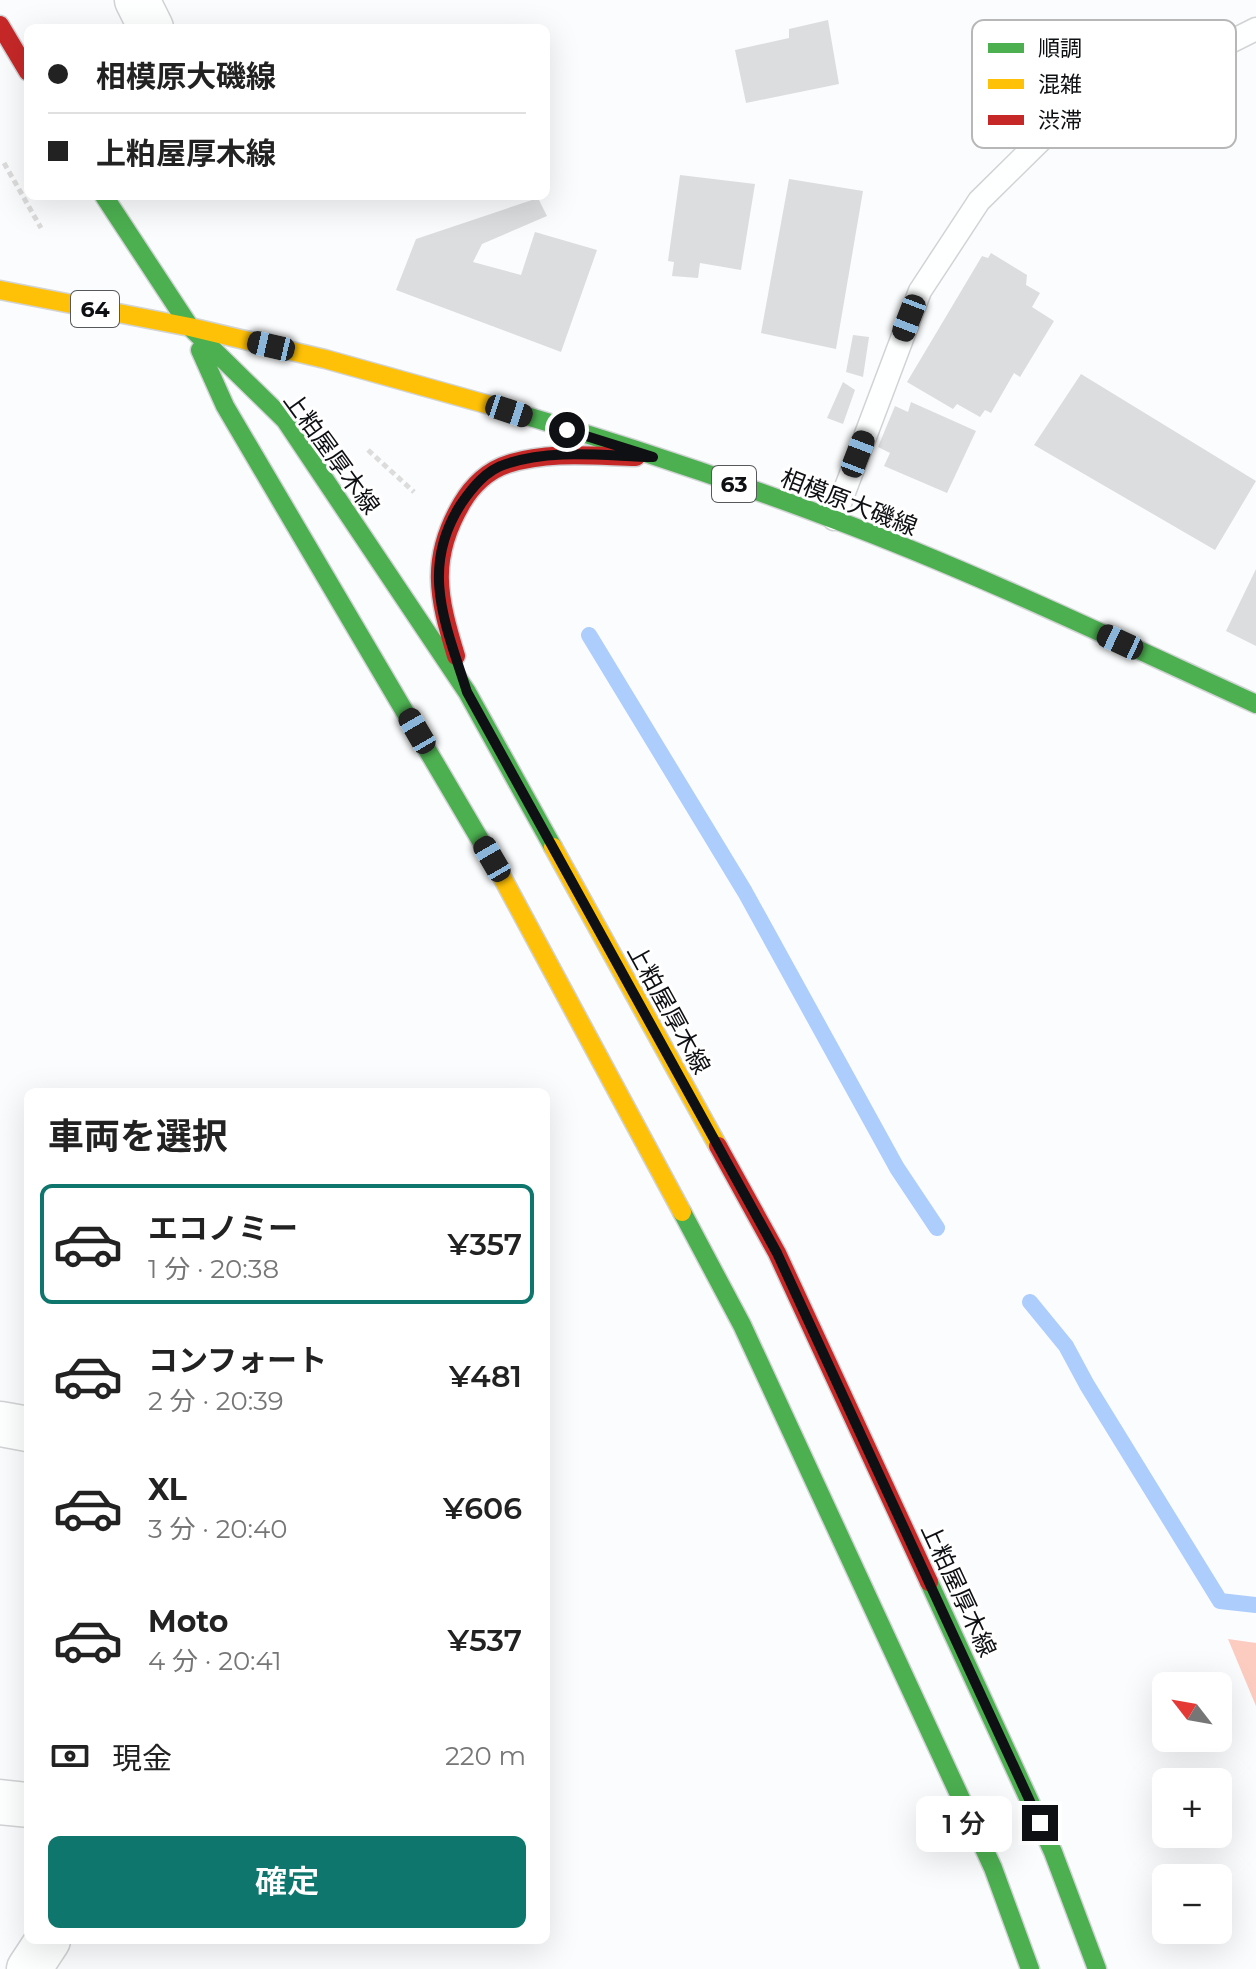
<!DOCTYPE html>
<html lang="ja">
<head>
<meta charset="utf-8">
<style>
  body { margin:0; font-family:Montserrat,"Noto Sans JP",sans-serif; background:#f2f2f2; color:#222; height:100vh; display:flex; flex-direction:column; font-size:30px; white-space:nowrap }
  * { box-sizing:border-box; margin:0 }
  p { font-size:26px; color:#767676 }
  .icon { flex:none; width:44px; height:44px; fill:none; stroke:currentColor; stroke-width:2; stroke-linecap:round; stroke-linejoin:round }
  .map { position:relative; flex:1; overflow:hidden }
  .drawer { position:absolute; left:24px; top:1088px; width:526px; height:856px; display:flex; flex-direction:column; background:#fff; border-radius:12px; box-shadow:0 8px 32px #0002 }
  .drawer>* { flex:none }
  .banner { position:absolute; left:24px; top:24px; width:526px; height:176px; border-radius:12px; box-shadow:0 8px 32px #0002; display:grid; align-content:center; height:176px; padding:0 24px; background:#fff }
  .needle { width:52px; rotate:301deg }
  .controls { position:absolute; left:1152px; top:1672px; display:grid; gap:16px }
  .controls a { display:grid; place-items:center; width:80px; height:80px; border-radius:12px; background:#fff; box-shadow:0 8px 32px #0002; font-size:40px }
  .end { position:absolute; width:36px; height:36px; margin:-18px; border:10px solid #0e1013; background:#fff; box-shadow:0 0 0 4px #fff }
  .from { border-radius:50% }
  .bubble { position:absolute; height:56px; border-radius:12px; background:#fff; box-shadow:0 8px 32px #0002; font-size:26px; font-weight:600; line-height:56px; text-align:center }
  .car { position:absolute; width:24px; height:48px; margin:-24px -12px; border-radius:10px; box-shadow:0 0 6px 2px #0007; background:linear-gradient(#222 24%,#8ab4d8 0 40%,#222 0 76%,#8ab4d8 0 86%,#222 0) }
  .banner b { display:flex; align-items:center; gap:28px; height:76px; font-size:30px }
  .banner b+b { border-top:2px solid #e0e0e0 }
  .banner i { width:20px; height:20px; background:#222 }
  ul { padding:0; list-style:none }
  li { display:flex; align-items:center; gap:24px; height:120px; margin:0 16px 12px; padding:0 8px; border:4px solid transparent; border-radius:12px }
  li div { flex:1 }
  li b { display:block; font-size:30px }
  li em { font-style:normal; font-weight:600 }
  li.active { border-color:#0f766e }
  li>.icon { width:72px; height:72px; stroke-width:1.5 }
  h2 { padding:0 24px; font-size:36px; line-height:96px }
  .pay { display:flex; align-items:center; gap:20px; height:88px; padding:0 24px; font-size:30px }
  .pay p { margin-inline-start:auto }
  .cta { display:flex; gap:16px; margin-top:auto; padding:16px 24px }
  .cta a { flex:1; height:92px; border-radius:12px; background:#0f766e; color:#fff; font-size:32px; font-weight:600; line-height:92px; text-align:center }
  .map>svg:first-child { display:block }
  .forest { fill:#fcccc1 }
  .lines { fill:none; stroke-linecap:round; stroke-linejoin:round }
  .stream { stroke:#adcdfd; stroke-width:16 }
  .building { fill:#dbdddf }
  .lane-casing { stroke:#d1d3d5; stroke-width:25 }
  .street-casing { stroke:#d1d3d5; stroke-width:47 }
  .fast-casing { stroke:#d1d3d5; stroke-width:21 }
  .slow-casing { stroke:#d1d3d5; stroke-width:21 }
  .jam-casing { stroke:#d1d3d5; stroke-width:21 }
  .path { stroke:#dcdcdc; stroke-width:5; stroke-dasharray:6 4; stroke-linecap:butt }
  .lane { stroke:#feffff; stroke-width:22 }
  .street { stroke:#feffff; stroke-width:44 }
  .fast { stroke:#4caf50; stroke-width:18 }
  .slow { stroke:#ffc107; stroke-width:18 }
  .jam { stroke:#c62828; stroke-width:18 }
  .route { stroke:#0e1013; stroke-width:10 }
  .labels { text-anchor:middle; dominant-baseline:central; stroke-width:6; stroke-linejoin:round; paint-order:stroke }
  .shield { fill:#fff; stroke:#56585a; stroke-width:2 }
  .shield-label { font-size:22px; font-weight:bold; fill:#0e1013 }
  .street-label { font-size:24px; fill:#0e1013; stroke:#fff }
  .key { fill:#fff; stroke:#b7b7b8; stroke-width:2 }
  .key-label { font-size:22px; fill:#0e1013 }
</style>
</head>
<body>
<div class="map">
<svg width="1256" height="1969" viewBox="0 0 1256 1969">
  <rect width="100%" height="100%" fill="#fbfcfd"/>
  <path class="forest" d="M1228,1639L1256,1643V1706Z"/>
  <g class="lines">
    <path class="stream" d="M589,635L745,892L897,1168L937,1228
      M1030,1302L1066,1346L1087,1385L1220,1601L1256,1605"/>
  </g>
  <path class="building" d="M828,20L839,84L746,103L735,50L789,38V29Z
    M680,175L755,184L741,270L700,263L698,278L672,276L674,262L668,261Z
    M789,179L863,191L836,349L761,333Z
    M538,198L547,216L482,244L473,262L521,275L535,232L597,250L561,352L396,290L416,239Z
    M991,253L1027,275L1026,285L1040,293L1032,307L1054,321L1020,377L1014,373L991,413L985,410L980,417L957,404L953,409L907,382L982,256L988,258Z
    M853,335L869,337L863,377L846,372Z
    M1081,374L1256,481L1215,550L1034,445Z
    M843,382L855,390L843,424L827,418Z
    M911,402L976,431L947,493L884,466L890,453L878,447L895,406L908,412Z
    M1256,569V646L1226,631Z"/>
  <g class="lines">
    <defs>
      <path id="lane" d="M834,519L920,291L979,201L1048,133L1256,29"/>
      <path id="street" d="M137,0L151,28
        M0,1424L28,1429
        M0,1802L28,1805
        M29,1969L48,1940"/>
      <path id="fast" d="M104,196L190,327
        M190,327L285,420L467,692L553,847
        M200,350L225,406L502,877
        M493,406C607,439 722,477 833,519C977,573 1116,640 1256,704
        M682,1212L742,1325L993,1868L1030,1969
        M929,1582L1053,1852L1097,1969"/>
      <path id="slow" d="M0,290L190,327L325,359L493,406
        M553,847L718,1146
        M502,877L682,1212"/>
      <path id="jam" d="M0,25L28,72
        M456,656C438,597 429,559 462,503C472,486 488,470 508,464C549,451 593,456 636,457
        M718,1146L777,1253L929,1582"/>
    </defs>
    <use href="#lane" class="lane-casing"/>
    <use href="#street" class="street-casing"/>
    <use href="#fast" class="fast-casing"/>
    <use href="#slow" class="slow-casing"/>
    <use href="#jam" class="jam-casing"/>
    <path class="path" d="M4,163L41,228
      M368,450L414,492"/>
    <use href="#lane" class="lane"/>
    <use href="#street" class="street"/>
    <use href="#fast" class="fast"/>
    <use href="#slow" class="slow"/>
    <use href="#jam" class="jam"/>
  </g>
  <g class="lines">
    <path class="route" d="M567,430L653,457C606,456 552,448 506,464C486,470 472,488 461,504C419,569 446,625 467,692L777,1253L1040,1823"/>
  </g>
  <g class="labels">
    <g class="shield">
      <rect x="71" y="291" width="48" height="36" rx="6"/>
      <rect x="712" y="466" width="44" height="36" rx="6"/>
    </g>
    <g class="shield-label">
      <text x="95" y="309">64</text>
      <text x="734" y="484">63</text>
    </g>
    <g class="street-label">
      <text transform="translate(332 453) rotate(54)">上粕屋厚木線</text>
      <text transform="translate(849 502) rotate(21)">相模原大磯線</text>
      <text transform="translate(669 1009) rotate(61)">上粕屋厚木線</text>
      <text transform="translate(959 1590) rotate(65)">上粕屋厚木線</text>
    </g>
  </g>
  <rect x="972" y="20" width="264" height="128" rx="12" class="key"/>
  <rect x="988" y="43" width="36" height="10" fill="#4caf50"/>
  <rect x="988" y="79" width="36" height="10" fill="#ffc107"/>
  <rect x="988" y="115" width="36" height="10" fill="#c62828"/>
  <g class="key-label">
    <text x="1038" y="56">順調</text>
    <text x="1038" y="92">混雑</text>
    <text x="1038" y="128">渋滞</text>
  </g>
</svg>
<div class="controls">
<a><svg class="needle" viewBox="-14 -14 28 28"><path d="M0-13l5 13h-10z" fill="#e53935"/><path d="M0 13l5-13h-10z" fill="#767676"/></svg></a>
<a>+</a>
<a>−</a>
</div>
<i class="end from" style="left:567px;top:430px"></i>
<i class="end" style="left:1040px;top:1823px"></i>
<div class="bubble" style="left:916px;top:1796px;width:96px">1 分</div>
<i class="car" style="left:909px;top:318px;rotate:201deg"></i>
<i class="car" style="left:271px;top:346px;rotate:283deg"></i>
<i class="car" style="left:509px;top:411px;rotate:108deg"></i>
<i class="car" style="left:858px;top:454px;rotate:21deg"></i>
<i class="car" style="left:1120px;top:642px;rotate:295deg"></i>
<i class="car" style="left:417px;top:731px;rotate:330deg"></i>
<i class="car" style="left:492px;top:859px;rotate:330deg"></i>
<div class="banner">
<b><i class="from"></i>相模原大磯線</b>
<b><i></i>上粕屋厚木線</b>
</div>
<section class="drawer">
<h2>車両を選択</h2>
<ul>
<li class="active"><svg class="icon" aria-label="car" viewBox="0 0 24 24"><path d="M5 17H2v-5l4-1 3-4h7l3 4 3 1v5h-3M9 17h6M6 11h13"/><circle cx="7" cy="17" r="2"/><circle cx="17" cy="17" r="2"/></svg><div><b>エコノミー</b><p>1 分 · 20:38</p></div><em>¥357</em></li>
<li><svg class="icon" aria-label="car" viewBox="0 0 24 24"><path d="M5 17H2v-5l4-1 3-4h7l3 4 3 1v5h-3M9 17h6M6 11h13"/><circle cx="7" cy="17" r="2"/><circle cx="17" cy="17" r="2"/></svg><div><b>コンフォート</b><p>2 分 · 20:39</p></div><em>¥481</em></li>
<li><svg class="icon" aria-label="car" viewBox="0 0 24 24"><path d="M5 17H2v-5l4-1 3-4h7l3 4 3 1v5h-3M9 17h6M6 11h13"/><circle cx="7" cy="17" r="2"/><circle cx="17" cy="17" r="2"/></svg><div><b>XL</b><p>3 分 · 20:40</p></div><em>¥606</em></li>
<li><svg class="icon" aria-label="car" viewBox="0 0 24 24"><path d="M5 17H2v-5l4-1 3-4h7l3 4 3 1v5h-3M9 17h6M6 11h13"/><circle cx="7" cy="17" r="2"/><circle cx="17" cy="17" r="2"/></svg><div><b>Moto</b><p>4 分 · 20:41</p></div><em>¥537</em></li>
</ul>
<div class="pay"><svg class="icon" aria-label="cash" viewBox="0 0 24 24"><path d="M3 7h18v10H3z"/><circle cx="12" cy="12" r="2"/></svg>現金<p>220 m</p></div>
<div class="cta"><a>確定</a></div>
</section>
</div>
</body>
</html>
